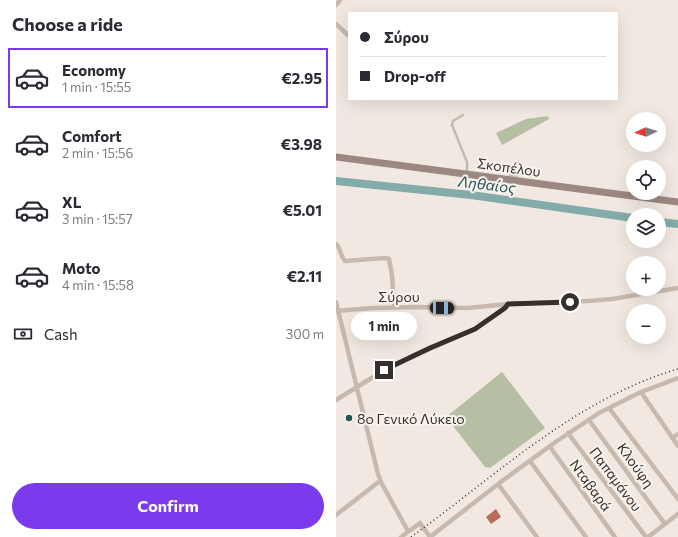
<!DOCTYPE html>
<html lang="en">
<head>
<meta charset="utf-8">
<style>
  body { margin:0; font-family:Commissioner,sans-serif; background:#f7f7f7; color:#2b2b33; height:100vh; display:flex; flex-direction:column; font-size:15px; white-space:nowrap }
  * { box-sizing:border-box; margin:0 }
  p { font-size:13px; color:#7c7c81 }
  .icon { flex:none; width:22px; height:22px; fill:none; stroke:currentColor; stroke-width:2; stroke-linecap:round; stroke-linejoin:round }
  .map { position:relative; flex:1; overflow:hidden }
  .drawer { display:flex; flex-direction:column; background:#fff; width:336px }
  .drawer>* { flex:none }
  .top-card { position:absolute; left:12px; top:12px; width:270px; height:88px; border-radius:0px; box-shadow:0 4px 16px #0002; display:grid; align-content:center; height:88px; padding:0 12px; background:#fff }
  .needle { width:26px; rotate:266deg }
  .fabs { position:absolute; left:290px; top:112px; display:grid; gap:8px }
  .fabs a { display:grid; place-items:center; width:40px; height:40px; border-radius:50%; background:#fff; box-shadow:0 4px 16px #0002; font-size:20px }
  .end { position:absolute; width:18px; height:18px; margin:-9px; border:5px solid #372f2c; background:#fff; box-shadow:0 0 0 2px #fff }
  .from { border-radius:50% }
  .bubble { position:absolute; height:28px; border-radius:14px; background:#fff; box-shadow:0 4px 16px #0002; font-size:13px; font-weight:700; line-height:28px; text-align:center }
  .car { position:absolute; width:12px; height:24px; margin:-12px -6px; border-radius:5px; box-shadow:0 0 3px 1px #0007; background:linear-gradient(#222 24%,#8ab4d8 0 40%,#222 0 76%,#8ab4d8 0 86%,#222 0) }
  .top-card b { display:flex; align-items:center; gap:14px; height:38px; font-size:15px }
  .top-card b+b { border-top:1px solid #e1e1e2 }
  .top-card i { width:10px; height:10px; background:#2b2b33 }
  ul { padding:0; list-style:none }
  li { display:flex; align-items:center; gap:12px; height:60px; margin:0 8px 6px; padding:0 4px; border:2px solid transparent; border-radius:0px }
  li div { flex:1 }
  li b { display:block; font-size:15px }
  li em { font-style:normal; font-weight:700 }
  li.current { border-color:#7c3aed }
  li>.icon { width:36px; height:36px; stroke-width:1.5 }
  h2 { padding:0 12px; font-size:18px; line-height:48px }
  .pay { display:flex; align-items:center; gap:10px; height:44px; padding:0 12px; font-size:15px }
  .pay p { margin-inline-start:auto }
  .action { display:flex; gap:8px; margin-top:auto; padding:8px 12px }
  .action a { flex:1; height:46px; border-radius:24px; background:#7c3aed; color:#fff; font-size:16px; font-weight:700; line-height:46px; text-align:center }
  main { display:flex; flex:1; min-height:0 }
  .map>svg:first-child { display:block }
  .green { fill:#b6bea3 }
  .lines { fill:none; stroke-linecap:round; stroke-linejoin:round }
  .river { stroke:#83abaa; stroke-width:8 }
  .building { fill:#b86b58 }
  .service { stroke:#c8b9ae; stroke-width:2.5 }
  .minor { stroke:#c8b9ae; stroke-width:4.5 }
  .secondary { stroke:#9b8880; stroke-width:7 }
  .rail { stroke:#372f2c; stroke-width:1.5; stroke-dasharray:1 3; stroke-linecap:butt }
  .route { stroke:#372f2c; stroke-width:5 }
  .poi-dot { fill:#265354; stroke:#f9f3ed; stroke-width:1.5 }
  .labels { text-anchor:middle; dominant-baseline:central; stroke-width:4; stroke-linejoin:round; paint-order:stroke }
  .street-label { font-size:14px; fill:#372f2c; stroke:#f9f3ed }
  .poi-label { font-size:14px; fill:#372f2c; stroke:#f9f3ed; text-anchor:start }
  .water-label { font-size:15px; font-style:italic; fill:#265354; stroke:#f9f3ed }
</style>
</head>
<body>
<main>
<section class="drawer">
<h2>Choose a ride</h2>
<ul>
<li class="current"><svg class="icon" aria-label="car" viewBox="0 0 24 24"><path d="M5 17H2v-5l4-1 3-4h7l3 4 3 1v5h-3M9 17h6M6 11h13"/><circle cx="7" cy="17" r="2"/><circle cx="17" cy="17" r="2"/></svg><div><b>Economy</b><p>1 min · 15:55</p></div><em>€2.95</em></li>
<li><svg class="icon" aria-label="car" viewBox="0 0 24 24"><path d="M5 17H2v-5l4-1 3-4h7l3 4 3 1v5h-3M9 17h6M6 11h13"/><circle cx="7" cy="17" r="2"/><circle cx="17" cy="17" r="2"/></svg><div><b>Comfort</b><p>2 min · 15:56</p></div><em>€3.98</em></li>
<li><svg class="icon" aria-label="car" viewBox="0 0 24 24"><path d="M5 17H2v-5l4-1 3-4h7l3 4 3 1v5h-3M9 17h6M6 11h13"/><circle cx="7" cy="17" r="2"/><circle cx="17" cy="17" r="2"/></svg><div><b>XL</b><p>3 min · 15:57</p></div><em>€5.01</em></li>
<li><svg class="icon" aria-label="car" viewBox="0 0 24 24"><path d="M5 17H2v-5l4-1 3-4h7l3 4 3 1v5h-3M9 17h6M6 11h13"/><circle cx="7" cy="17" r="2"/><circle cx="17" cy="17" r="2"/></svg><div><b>Moto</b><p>4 min · 15:58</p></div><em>€2.11</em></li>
</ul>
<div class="pay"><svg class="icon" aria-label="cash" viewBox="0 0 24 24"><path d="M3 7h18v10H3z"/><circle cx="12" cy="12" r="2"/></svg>Cash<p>300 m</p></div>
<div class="action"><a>Confirm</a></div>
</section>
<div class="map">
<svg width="342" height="537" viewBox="0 0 342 537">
  <rect width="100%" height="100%" fill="#f1e9e1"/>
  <path class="green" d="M212,116L213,119L166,145L160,133L190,119Z
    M174,169L183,170L182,177L173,176Z
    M166,372L209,428L154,468L149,467L110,417Z"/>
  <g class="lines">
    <path class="river" d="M0,181L135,195L297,218
      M323,222L342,224"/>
  </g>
  <path class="building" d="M160,509L165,517L155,524L150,517Z"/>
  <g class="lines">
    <path class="service" d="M127,115L117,121L116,125L131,162V174"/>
    <path class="minor" d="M0,5L4,0
      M0,24L13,36
      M0,244C5,248 4,256 9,261L49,258L53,259L56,275L58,307
      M0,302L42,474L46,484L72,531
      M0,311L37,308L80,307L132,308L172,304L252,301L276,299L342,288
      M305,392L342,446
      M0,400L55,366L139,329L169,308L172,304
      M273,408L342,499
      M253,420L329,524
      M232,433L310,537
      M336,438L342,434
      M214,447L279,537
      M194,461L250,537
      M162,484L201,537
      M0,515L44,481
      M65,537L84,523L94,537
      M94,537L166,481L221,441L263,413L305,392L342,378
      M312,537L342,514"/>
    <path class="secondary" d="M0,157L342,202"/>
    <path class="rail" d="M75,537C160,476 239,399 342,369"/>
  </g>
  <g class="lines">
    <path class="route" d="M48,370L94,348L139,329L169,308L172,304L234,302"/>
  </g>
  <circle class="poi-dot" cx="13" cy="418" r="4"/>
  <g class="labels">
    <g class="street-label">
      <text transform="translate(173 167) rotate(8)">Σκοπέλου</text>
      <text x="63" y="296">Σύρου</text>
      <text transform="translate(300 465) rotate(54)">Κλούφη</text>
      <text transform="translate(280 479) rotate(53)">Παπαμάνου</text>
      <text transform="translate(255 485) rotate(54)">Νταβαρά</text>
    </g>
    <g class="poi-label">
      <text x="21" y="418">8ο Γενικό Λύκειο</text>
    </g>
    <g class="water-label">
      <text transform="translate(151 184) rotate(7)">Ληθαίος</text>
    </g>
  </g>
</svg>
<div class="fabs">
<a><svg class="needle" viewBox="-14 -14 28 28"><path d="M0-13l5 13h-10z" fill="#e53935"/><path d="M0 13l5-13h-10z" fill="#7c7c81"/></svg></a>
<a><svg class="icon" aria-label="locate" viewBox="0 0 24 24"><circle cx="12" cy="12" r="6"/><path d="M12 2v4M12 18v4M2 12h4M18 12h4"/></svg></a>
<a><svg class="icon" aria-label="layers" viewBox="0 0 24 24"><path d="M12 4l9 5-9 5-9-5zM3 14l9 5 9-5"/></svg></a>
<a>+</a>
<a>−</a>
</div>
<i class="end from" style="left:234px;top:302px"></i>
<i class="end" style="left:48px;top:370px"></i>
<div class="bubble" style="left:15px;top:312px;width:66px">1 min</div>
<i class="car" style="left:106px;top:308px;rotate:91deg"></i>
<div class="top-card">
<b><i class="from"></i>Σύρου</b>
<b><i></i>Drop-off</b>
</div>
</div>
</main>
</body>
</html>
